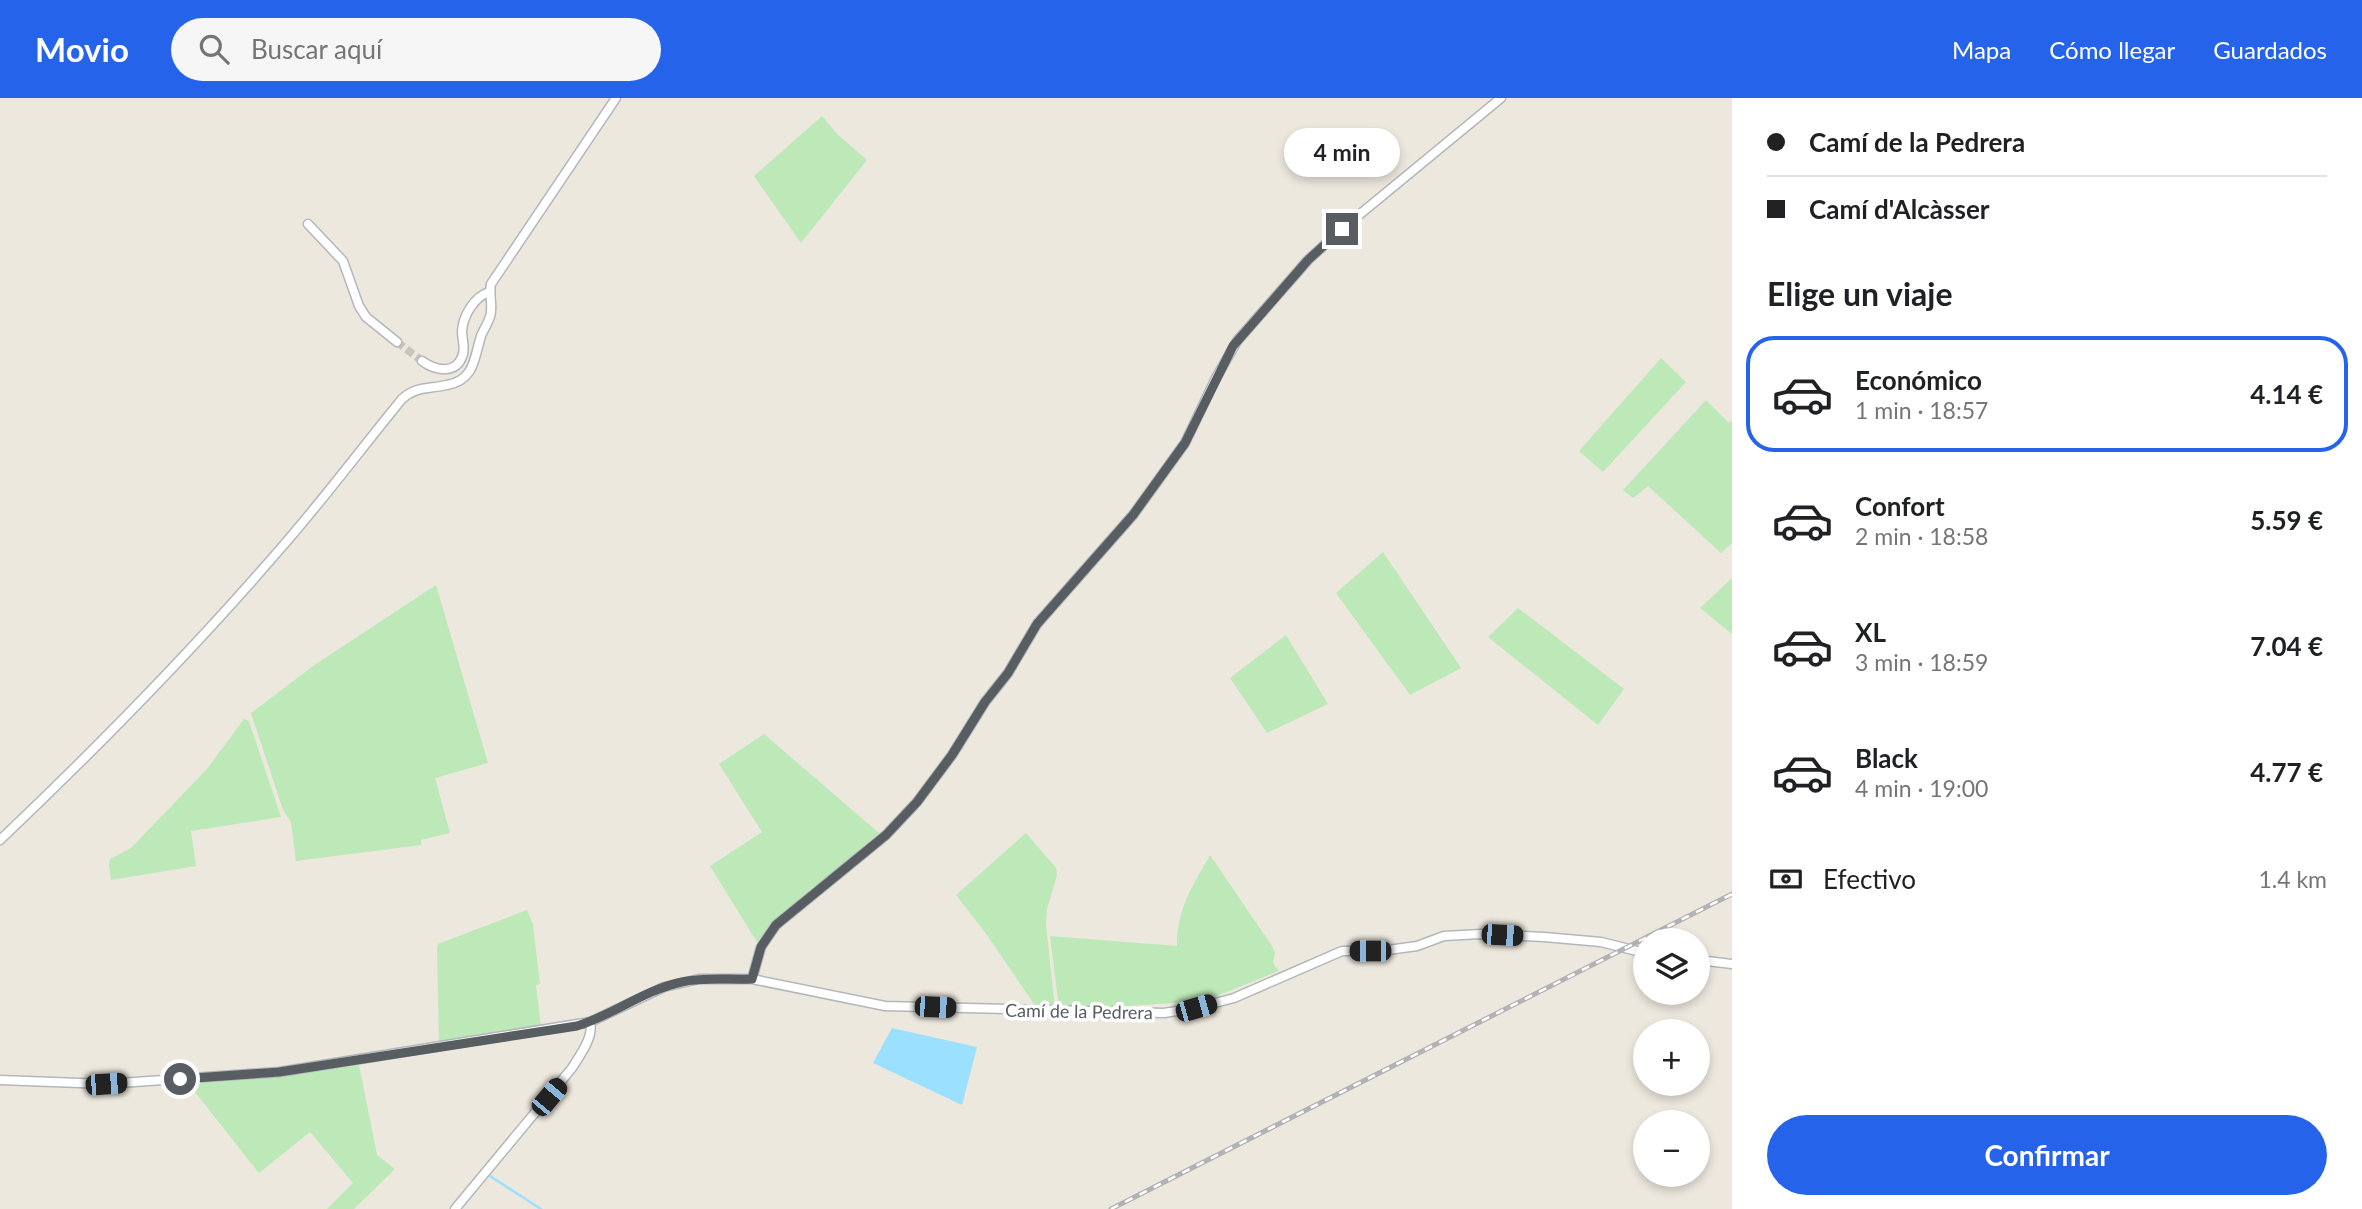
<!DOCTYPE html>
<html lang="es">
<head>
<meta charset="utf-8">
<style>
  body { margin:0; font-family:Lato,sans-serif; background:#f6f6f6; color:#202124; height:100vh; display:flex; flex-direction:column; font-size:26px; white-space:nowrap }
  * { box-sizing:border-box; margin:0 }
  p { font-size:23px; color:#757577 }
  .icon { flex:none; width:38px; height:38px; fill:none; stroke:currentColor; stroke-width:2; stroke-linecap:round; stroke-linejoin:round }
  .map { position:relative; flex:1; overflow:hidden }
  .sheet { display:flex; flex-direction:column; background:#fff; width:630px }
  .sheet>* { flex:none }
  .top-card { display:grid; align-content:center; height:154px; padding:0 35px; background:#fff }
  .fabs { position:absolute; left:1633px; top:830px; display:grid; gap:14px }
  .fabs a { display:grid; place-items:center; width:77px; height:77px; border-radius:50%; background:#fff; box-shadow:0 4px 10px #0003; font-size:35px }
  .end { position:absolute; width:32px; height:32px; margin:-16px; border:9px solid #585d62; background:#fff; box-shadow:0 0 0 4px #fff }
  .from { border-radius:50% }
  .bubble { position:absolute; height:49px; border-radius:24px; background:#fff; box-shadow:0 4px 10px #0003; font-size:23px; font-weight:700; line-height:49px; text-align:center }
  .car { position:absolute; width:21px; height:42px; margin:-21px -10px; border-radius:9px; box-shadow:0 0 5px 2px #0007; background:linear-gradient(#222 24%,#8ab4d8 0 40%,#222 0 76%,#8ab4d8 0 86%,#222 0) }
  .top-card b { display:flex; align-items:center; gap:24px; height:66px; font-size:26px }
  .top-card b+b { border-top:2px solid #e0e0e0 }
  .top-card i { width:18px; height:18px; background:#202124 }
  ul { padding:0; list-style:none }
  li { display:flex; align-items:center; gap:21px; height:116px; margin:0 14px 10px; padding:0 21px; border:4px solid transparent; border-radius:28px }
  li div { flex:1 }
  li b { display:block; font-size:26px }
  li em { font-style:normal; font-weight:700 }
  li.on { border-color:#2563eb }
  li>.icon { width:63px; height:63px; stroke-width:1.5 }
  h2 { padding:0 35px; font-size:32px; line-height:84px }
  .pay { display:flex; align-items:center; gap:18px; height:77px; padding:0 35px; font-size:26px }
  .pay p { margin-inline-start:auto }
  .action { display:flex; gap:14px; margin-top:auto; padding:14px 35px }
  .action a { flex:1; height:80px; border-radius:42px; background:#2563eb; color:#fff; font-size:28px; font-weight:700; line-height:80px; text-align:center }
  header { display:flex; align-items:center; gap:42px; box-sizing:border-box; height:98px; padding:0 35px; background:#2563eb; color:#fff }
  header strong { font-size:33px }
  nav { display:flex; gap:38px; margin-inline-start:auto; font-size:24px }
  .search { width:490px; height:63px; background:#f6f6f6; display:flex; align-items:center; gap:18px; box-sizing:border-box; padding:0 24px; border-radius:38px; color:#757577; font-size:26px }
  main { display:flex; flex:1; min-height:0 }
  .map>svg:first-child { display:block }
  .green { fill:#bde8b7 }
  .water { fill:#9ce0ff }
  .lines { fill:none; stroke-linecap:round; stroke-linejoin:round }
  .stream { stroke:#9ce0ff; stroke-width:2.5 }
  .minor-tunnel { stroke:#c8c5bf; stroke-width:8; stroke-dasharray:8 4; stroke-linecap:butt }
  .minor-casing { stroke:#b2b7bb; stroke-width:11 }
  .minor { stroke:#fff; stroke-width:8 }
  .rail-casing { stroke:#b1b2b3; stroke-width:5 }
  .rail { stroke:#fff; stroke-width:2.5; stroke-dasharray:8; stroke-linecap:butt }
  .route { stroke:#585d62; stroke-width:9 }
  .labels { text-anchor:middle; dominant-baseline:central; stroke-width:7; stroke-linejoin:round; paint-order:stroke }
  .street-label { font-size:18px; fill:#585d62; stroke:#fff }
</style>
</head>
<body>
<header>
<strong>Movio</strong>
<div class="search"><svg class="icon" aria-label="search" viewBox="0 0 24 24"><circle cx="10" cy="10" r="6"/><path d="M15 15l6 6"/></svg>Buscar aquí</div>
<nav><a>Mapa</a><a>Cómo llegar</a><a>Guardados</a></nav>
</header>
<main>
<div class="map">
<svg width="1732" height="1111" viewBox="0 0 1732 1111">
  <rect width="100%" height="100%" fill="#ede8de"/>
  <path class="green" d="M822,18L837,36L867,62L801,145L754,78Z
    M1661,260L1686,284L1603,374L1579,353Z
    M1706,302L1729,325L1732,322V445L1721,455L1648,388L1633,400L1623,392Z
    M1383,454L1461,570L1410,597L1336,495Z
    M1732,480V536L1700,510Z
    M436,487L488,665L435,680L450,735L421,742V747L296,763L291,724L283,712L251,615L316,566Z
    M1518,510L1624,591L1598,627L1488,539Z
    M1286,537L1328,606L1267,635L1230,580Z
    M244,621L249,623L281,719L191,733L196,768L111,782L109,768L110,761L131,750L207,671Z
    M764,636L879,735L816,789L814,788L774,823L757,844L710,768L762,734L719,666Z
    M1026,735L1056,770L1057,777L1047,811L1046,827L1055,910L1036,909L987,837L956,797Z
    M1210,757L1272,848L1275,855L1273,865L1279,873L1204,903L1097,910H1059L1050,838L1177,848C1177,810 1192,789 1210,757Z
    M527,812L533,827L540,886L536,887L541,929L439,945L437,850L438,846Z
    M359,967L377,1057L395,1071L354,1111H327L353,1085L310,1034L259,1075L187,984L303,975Z"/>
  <path class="water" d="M892,930L977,949L962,1007L873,965Z"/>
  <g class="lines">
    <path class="stream" d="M490,1078L541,1111"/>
    <path class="minor-tunnel" d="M397,244L422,263"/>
    <defs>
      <path id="minor" d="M308,126L343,163L359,208L366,219L397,244
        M422,263C436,273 457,277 463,256C465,248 462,241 462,233C463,218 474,199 489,194
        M0,742C98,649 193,552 281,450C323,402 361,351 402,301C416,288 429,291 447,287C475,282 474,260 481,238C484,230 491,222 491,213C492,203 489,196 491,186L616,0
        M1698,862L1732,866
        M752,881L761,849L776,827L886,737L917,704L952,657L985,604L1008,575L1037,526L1133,417L1185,345L1216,280L1237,243L1308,162L1342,131L1501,0
        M0,982L106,986L279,974L590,924
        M455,1111L572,970C580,957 594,939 590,924L664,889L699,881H752L885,908L1164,915L1196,910L1234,900L1342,853H1381L1417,848L1444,838L1481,836L1544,839L1601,844L1645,855"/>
    </defs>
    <use href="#minor" class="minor-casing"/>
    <use href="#minor" class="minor"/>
    <defs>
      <path id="rail" d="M1111,1111L1732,796"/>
    </defs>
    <use href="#rail" class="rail-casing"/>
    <use href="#rail" class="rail"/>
  </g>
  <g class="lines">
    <path class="route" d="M180,981L279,974L577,928C613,917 644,892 682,884C704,879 729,882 752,881L761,849L776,827L886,737L917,704L952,657L985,604L1008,575L1037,526L1133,417L1185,345L1233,248L1308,162L1342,131"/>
  </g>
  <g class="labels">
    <g class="street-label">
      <text transform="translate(1079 913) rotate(1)">Camí de la Pedrera</text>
    </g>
  </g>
</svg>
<div class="fabs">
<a><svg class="icon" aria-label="layers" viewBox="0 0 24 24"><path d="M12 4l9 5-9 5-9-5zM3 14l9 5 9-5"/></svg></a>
<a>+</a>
<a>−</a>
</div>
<i class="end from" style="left:180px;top:981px"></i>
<i class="end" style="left:1342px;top:131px"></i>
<div class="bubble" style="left:1284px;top:30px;width:116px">4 min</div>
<i class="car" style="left:1502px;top:837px;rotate:93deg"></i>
<i class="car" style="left:1370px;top:853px;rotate:270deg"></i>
<i class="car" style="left:935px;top:909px;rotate:92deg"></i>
<i class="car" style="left:1196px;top:910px;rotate:74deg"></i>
<i class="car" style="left:106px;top:986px;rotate:86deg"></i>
<i class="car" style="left:549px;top:999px;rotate:40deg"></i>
</div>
<section class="sheet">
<div class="top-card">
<b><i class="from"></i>Camí de la Pedrera</b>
<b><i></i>Camí d'Alcàsser</b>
</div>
<h2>Elige un viaje</h2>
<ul>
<li class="on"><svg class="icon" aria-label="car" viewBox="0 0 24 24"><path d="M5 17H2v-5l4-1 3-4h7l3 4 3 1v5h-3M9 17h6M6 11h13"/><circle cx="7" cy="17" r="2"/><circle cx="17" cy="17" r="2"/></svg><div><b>Económico</b><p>1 min · 18:57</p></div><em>4.14 €</em></li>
<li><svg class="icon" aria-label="car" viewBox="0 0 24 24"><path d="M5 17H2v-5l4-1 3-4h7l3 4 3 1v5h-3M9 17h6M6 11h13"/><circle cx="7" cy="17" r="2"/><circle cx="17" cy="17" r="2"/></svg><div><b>Confort</b><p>2 min · 18:58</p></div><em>5.59 €</em></li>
<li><svg class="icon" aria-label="car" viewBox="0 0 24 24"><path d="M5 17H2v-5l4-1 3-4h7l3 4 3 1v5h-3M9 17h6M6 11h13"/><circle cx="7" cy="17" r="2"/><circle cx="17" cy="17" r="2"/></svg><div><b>XL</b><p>3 min · 18:59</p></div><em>7.04 €</em></li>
<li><svg class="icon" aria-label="car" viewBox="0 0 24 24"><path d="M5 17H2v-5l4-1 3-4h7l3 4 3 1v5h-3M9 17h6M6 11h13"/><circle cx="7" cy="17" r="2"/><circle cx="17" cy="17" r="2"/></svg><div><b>Black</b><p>4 min · 19:00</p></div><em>4.77 €</em></li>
</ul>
<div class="pay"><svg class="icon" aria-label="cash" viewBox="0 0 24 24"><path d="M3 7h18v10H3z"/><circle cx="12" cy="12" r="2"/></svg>Efectivo<p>1.4 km</p></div>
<div class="action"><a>Confirmar</a></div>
</section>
</main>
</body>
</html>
